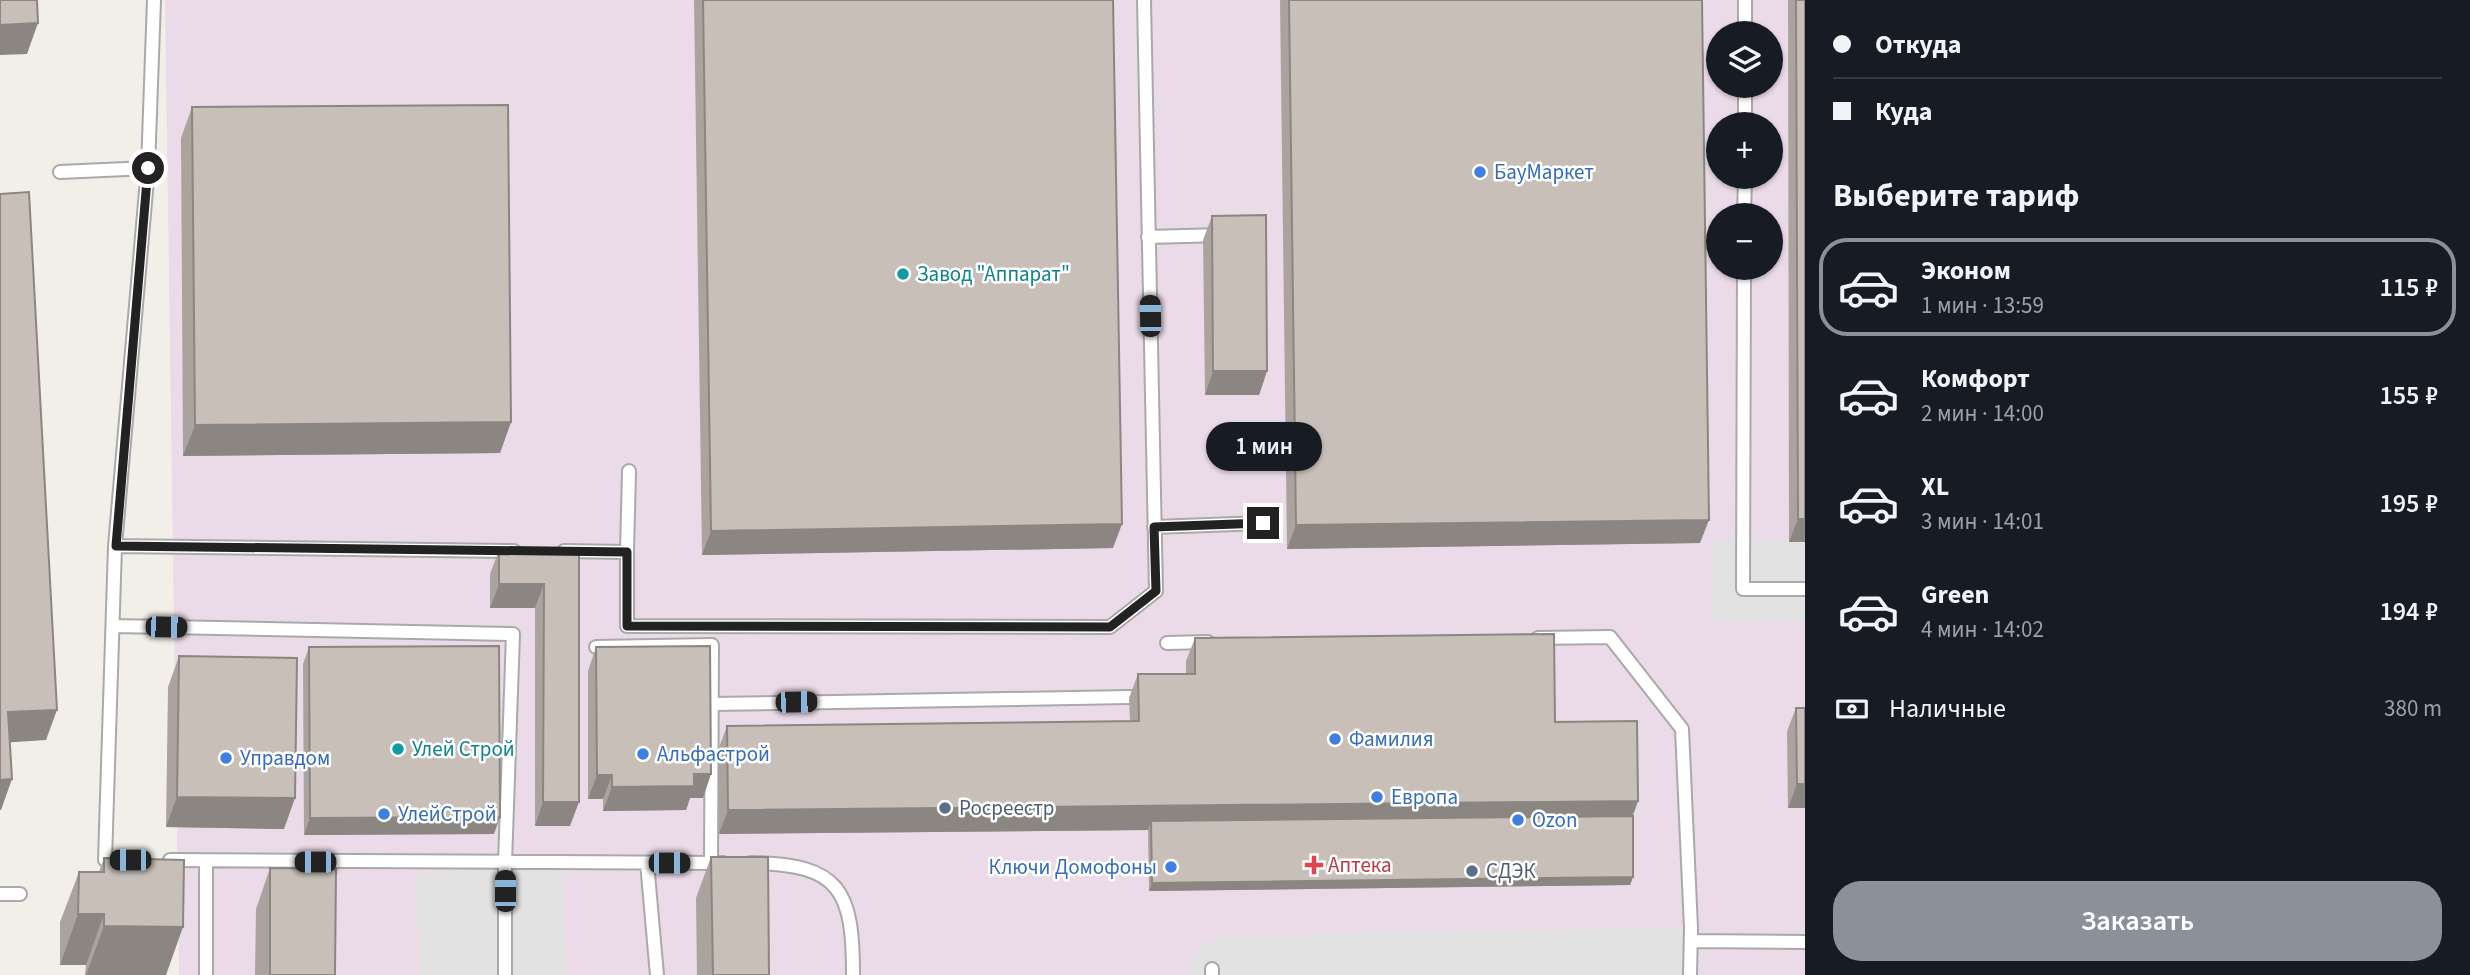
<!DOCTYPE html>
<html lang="ru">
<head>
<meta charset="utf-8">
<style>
  body { margin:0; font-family:"Source Sans 3",sans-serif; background:#20242c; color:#f1f3f6; height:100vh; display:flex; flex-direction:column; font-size:26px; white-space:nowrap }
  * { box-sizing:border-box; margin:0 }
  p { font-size:23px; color:#9ea1a6 }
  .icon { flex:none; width:38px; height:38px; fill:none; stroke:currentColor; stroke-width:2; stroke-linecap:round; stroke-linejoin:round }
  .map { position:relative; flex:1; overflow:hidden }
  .panel { display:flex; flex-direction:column; background:#171b24; width:665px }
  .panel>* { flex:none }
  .top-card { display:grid; align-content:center; height:154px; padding:0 28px; background:#171b24 }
  .tools { position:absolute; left:1706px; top:21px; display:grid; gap:14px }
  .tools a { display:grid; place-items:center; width:77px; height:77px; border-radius:50%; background:#171b24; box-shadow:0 2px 5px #0004; font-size:35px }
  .end { position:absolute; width:32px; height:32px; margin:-16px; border:9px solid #222; background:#fff; box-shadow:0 0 0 4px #fff }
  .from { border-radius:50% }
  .bubble { position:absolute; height:49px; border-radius:24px; background:#171b24; box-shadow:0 2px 5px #0004; font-size:23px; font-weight:600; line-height:49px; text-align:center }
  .car { position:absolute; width:21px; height:42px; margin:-21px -10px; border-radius:9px; box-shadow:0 0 5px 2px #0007; background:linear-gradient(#222 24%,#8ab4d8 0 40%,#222 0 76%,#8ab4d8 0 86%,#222 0) }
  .top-card b { display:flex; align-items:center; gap:24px; height:66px; font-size:26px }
  .top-card b+b { border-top:2px solid #363941 }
  .top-card i { width:18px; height:18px; background:#f1f3f6 }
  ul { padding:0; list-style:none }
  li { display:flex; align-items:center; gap:21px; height:98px; margin:0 14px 10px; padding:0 14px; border:4px solid transparent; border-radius:28px }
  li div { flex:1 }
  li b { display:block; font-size:26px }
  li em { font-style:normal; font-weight:600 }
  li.on { border-color:#8c9099 }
  li>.icon { width:63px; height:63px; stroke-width:1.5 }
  h2 { padding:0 28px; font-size:32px; line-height:84px }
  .pay { display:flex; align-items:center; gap:18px; height:77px; padding:0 28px; font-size:26px }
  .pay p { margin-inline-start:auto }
  .button { display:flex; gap:14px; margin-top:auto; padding:14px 28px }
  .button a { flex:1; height:80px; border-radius:28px; background:#8c9099; color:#fff; font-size:28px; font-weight:600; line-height:80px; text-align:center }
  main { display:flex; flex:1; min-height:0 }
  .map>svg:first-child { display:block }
  .industrial { fill:#ebdbe8; fill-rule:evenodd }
  .parking { fill:#e2e2e2 }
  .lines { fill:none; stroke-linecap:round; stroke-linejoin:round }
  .service-casing { stroke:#a9a9a9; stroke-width:16 }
  .service { stroke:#fff; stroke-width:12 }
  .wall { fill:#aba49e }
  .shaded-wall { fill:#8b8681 }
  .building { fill:#c7bfb8; stroke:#8b8681; stroke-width:2 }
  .route { stroke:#222; stroke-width:9 }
  .shop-dot { fill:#3f7fe0; stroke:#fff; stroke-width:2.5 }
  .culture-dot { fill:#0f9aa8; stroke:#fff; stroke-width:2.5 }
  .service-dot { fill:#5c6f8a; stroke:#fff; stroke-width:2.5 }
  .health-dot { fill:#e0444e; stroke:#fff; stroke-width:2.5 }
  .labels { text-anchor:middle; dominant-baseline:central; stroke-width:5; stroke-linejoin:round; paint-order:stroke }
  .shop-label { font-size:21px; fill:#366cbe; stroke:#fff; text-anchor:start }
  .culture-label { font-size:21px; fill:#0d838f; stroke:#fff; text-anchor:start }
  .service-label { font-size:21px; fill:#4e5e75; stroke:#fff; text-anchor:start }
  .health-label { font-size:21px; fill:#be3a42; stroke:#fff; text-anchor:start }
</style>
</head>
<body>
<main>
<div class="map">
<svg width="1805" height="975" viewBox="0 0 1805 975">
  <rect width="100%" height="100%" fill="#f2efe9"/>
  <path class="industrial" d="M165,0H1805V975H179ZM1718,33H1771V86H1718ZM1718,124H1771V177H1718ZM1718,215H1771V268H1718Z"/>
  <path class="parking" d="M1714,540H1805V620L1713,621Z
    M564,870L566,975H419L417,872Z
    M1691,928L1690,975H1188L1190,964L1200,949L1216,938L1232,935Z"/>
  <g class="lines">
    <defs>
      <path id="service" d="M1745,33V0
        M1745,124V86
        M148,168L154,0
        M60,172L148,168L115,546L105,860H117
        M1744,215L1745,177
        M1148,237L1222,235
        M1744,268L1743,589H1805
        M1154,527L1263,523
        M115,546L514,551
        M564,551L627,552V626L1110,627L1156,591L1144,0
        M627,552L629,471
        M113,626L513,634L505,863V975
        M1538,638L1610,637L1682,729L1691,928L1690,975
        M1167,643L1208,642
        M596,647L712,645L711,863
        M712,704L1130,697
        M170,860L723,863
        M647,863L657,975
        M751,863C841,864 853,891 853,975
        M0,894H20
        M1691,941L1805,942
        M206,975V861
        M1212,975V969"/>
    </defs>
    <use href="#service" class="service-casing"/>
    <use href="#service" class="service"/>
  </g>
  <path class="wall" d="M694,0H1113V548L702,555Z
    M1280,0H1702L1700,543L1287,549Z
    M1788,0H1805V542H1789Z
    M192,107L511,422L500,453L183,456L181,138Z
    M1212,216L1267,371L1259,395H1205L1203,240Z
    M499,550L579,551L570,826H535V608H490V574Z
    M1195,638L1555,722L1638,801L1633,816V877L1630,885L1149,891L1148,830L719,834L718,750L727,726L1130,721L1129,698L1138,674H1186V661Z
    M309,647L494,834L304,835L303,664Z
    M596,647L703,798H690L686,810L603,811V799H588V671Z
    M179,656L284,829L166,827L168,687Z
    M1796,708H1805V808H1788L1787,731Z
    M711,857L769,975H697L696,898Z
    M104,858L166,975H85L86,965H60V922L79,872H99Z
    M270,868L335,975H255L256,909Z"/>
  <path class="shaded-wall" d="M38,23L27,54L0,55V25Z
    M1213,371H1267L1259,395H1205Z
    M511,422L500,453L183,456L195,425Z
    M1798,519H1805V542H1789Z
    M1709,520L1700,543L1287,549L1296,525Z
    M1122,524L1113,548L702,555L711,531Z
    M499,584H544L535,608H490Z
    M57,710L46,740L0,743L8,712Z
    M694,774H711L703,798H690L686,810L603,811L612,787Z
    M597,775H612L603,799H588Z
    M12,779L1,810H0V780Z
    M1797,784H1805V808H1788Z
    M177,797L295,798L284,829L166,827Z
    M1638,801L1629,824L1151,821L1148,830L719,834L728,810Z
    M543,802H579L570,826H535Z
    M500,817L494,834L304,835L310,818Z
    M1633,877L1630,885L1149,891L1152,883Z
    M78,914H104L86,965H60Z
    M104,926L183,927L166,975H86Z"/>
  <path class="building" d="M0,0H37L38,23L0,25Z
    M703,0H1113L1122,524L711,531Z
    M1289,0H1702L1709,520L1296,525Z
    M1796,0H1805V519H1798Z
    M508,105L511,422L195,425L192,107Z
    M29,192L57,710L8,712L12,779L0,780V194Z
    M1266,215L1267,371H1213L1212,216Z
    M499,550L579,551V802H543L544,584H499Z
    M1554,634L1555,722L1637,721L1638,801L728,810L727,726L1139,721L1138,674H1195V638Z
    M499,646L500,817L310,818L309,647Z
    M710,646L711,774H694V786L612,787V775H597L596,647Z
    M179,656L297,658L295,798L177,797Z
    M1796,708H1805V784H1797Z
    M1633,816V877L1152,883L1151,821Z
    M711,857H768L769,975H713Z
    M104,858L184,860L183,927L104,926V914H78L79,872H104Z
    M270,868L336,869L335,975H270Z"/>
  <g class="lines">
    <path class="route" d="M148,168L116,546L627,552V626L1110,627L1156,591L1154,527L1263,523"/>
  </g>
  <g class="shop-dot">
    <circle cx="1480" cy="172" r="7"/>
    <circle cx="1335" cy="739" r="7"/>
    <circle cx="643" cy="754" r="7"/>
    <circle cx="226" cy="758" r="7"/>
    <circle cx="1377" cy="797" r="7"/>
    <circle cx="384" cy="814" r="7"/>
    <circle cx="1518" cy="820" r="7"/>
    <circle cx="1171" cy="867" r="7"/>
  </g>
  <g class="culture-dot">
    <circle cx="903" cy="274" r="7"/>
    <circle cx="398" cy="749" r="7"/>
  </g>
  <g class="service-dot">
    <circle cx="945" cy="808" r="7"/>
    <circle cx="1472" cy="871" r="7"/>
  </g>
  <path class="health-dot" d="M1310.5 854.5h7v7h7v7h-7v7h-7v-7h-7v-7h7z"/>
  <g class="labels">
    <g class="shop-label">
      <text x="1494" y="172">БауМаркет</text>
      <text x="1349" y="739">Фамилия</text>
      <text x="657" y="754">Альфастрой</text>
      <text x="240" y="758">Управдом</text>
      <text x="1391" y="797">Европа</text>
      <text x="398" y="814">УлейСтрой</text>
      <text x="1532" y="820">Ozon</text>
      <text x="1157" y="867" text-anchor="end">Ключи Домофоны</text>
    </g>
    <g class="culture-label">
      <text x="917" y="274">Завод "Аппарат"</text>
      <text x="412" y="749">Улей Строй</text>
    </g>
    <g class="service-label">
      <text x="959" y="808">Росреестр</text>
      <text x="1486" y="871">СДЭК</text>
    </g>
    <g class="health-label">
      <text x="1328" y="865">Аптека</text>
    </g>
  </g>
</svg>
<div class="tools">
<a><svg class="icon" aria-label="layers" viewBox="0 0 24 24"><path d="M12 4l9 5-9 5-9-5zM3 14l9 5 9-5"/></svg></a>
<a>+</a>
<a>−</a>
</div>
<i class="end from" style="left:148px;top:168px"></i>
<i class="end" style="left:1263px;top:523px"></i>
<div class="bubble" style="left:1206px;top:422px;width:116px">1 мин</div>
<i class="car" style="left:1150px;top:316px;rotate:359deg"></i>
<i class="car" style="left:166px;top:627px;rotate:91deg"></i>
<i class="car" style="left:796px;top:702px;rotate:89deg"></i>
<i class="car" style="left:130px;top:860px;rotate:270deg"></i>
<i class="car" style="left:315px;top:862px;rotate:270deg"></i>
<i class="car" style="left:669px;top:863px;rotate:90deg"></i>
<i class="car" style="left:505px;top:891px;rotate:0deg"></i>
</div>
<section class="panel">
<div class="top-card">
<b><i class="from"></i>Откуда</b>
<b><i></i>Куда</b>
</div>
<h2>Выберите тариф</h2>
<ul>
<li class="on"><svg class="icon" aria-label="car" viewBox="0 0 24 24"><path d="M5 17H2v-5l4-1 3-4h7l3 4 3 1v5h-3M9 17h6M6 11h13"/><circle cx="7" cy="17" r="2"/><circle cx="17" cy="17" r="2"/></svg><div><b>Эконом</b><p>1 мин · 13:59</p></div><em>115 ₽</em></li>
<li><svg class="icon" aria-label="car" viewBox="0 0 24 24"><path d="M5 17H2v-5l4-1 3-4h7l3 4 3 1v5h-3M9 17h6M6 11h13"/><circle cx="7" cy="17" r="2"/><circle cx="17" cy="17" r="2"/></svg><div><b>Комфорт</b><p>2 мин · 14:00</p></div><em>155 ₽</em></li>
<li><svg class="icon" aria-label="car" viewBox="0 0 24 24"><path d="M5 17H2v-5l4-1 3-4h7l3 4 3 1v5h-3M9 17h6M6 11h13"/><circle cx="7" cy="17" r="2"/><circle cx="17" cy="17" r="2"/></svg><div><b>XL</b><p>3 мин · 14:01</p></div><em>195 ₽</em></li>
<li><svg class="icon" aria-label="car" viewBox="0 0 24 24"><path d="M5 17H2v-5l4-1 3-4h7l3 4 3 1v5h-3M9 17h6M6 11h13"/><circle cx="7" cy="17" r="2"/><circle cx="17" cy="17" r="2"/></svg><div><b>Green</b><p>4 мин · 14:02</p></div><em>194 ₽</em></li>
</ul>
<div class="pay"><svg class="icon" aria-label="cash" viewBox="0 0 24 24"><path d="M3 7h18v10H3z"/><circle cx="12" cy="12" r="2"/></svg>Наличные<p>380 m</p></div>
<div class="button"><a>Заказать</a></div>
</section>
</main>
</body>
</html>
